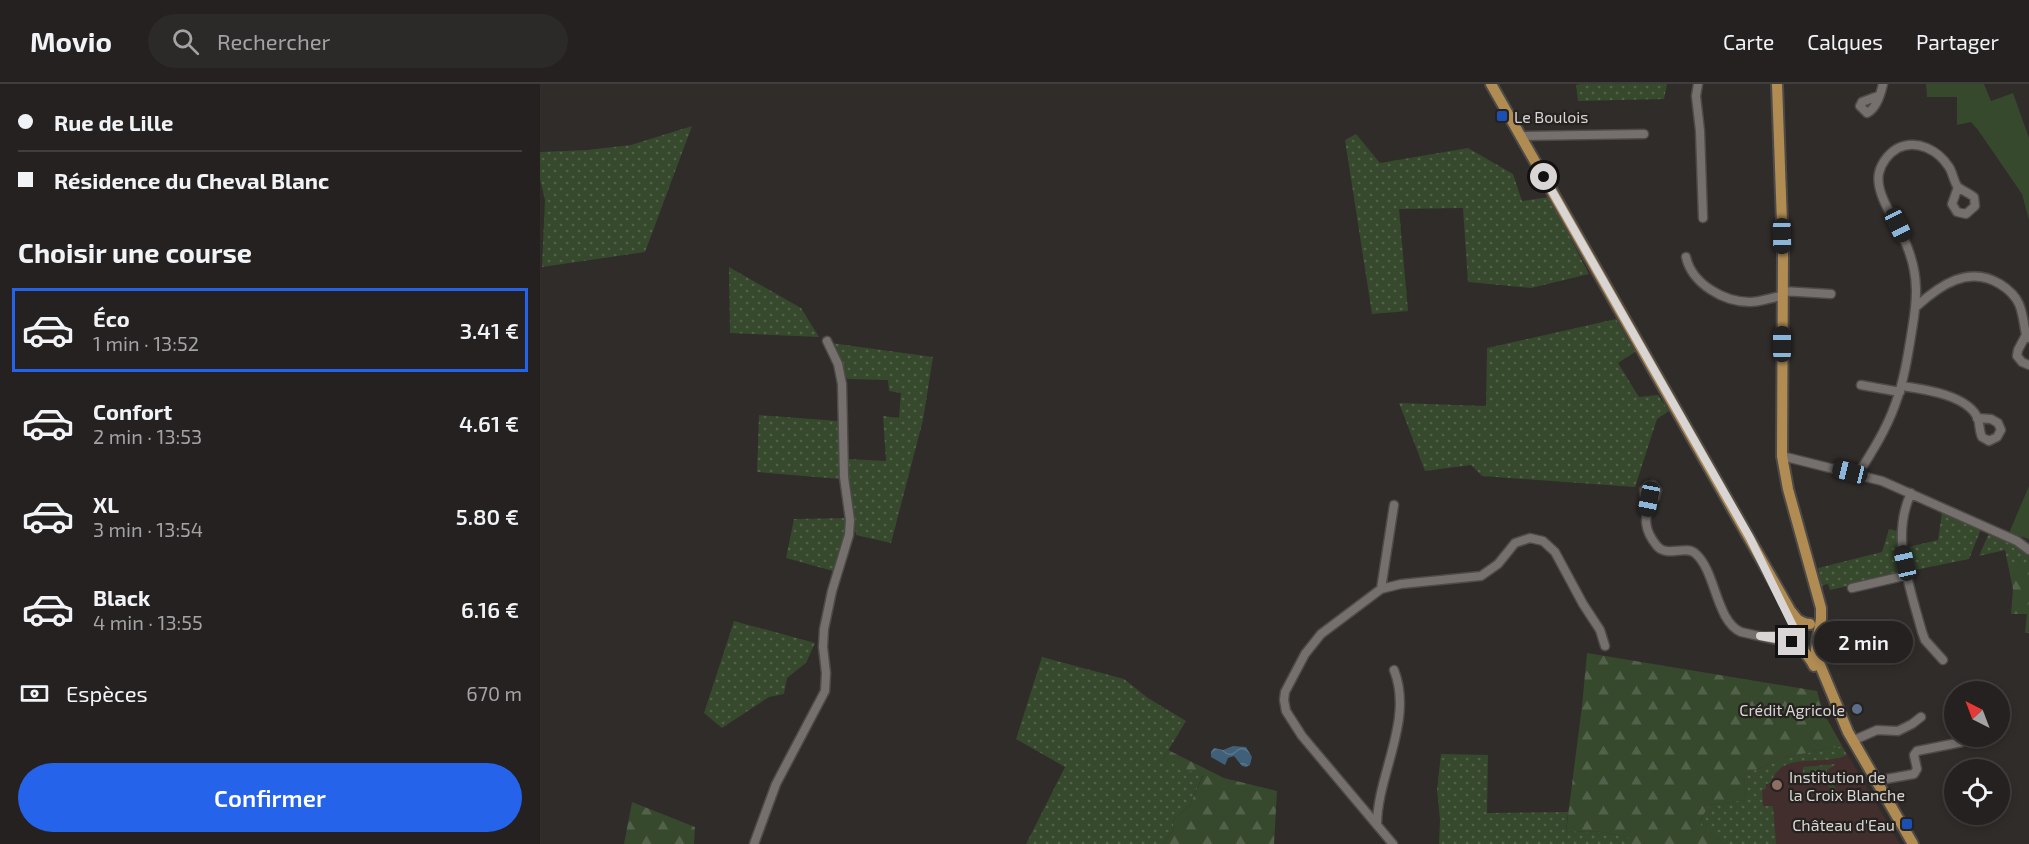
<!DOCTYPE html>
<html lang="fr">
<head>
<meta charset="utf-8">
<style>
  body { margin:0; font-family:"Exo 2",sans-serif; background:#2c2929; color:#f1f3f6; height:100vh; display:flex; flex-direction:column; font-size:22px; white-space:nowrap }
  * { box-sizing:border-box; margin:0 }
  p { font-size:20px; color:#a3a3a5 }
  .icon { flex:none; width:33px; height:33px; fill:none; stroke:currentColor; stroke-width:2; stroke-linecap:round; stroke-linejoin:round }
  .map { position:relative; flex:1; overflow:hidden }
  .panel { display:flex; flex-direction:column; background:#242120; width:540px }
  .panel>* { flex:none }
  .guide { display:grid; align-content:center; height:132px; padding:0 18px; background:#242120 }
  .needle { width:39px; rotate:318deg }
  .buttons { position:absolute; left:1404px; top:597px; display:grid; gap:12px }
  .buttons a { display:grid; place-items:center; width:66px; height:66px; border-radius:50%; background:#242120; box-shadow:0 3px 9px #0003,0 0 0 2px #413e3e; font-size:30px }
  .end { position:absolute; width:27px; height:27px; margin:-14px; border:8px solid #d8d5d4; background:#111; box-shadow:0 0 0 3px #111 }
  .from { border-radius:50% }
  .bubble { position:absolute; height:42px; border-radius:21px; background:#242120; box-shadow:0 3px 9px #0003,0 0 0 2px #413e3e; font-size:20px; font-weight:600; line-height:42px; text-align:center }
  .car { position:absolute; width:18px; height:36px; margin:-18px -9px; border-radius:8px; box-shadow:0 0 4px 2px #0007; background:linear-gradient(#222 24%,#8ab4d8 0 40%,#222 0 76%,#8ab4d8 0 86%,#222 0) }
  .guide b { display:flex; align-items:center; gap:21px; height:57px; font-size:22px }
  .guide b+b { border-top:2px solid #413e3e }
  .guide i { width:15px; height:15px; background:#f1f3f6 }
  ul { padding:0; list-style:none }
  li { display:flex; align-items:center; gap:18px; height:84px; margin:0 12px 9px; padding:0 6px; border:3px solid transparent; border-radius:0px }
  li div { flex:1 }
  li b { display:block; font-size:22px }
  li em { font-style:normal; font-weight:600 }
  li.on { border-color:#2563eb }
  li>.icon { width:54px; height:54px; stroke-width:1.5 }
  h2 { padding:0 18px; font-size:27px; line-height:72px }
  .pay { display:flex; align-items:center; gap:15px; height:66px; padding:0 18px; font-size:22px }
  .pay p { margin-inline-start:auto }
  .button { display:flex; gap:12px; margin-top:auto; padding:12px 18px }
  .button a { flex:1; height:69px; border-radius:36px; background:#2563eb; color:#fff; font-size:24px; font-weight:600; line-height:69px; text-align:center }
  header { display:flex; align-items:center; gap:36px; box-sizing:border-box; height:84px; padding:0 30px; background:#242120; border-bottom:2px solid #413e3e }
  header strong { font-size:28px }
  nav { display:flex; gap:33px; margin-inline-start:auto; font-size:21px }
  .search { width:420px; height:54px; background:#2c2929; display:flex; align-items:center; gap:15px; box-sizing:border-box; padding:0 21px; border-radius:33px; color:#a3a3a5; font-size:22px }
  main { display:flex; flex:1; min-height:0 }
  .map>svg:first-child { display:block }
  .education { fill:#422e2c }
  .grass { fill:url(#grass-dots) }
  .forest { fill:url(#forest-firs) }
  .park { fill:#36492c }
  .water { fill:url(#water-waves) }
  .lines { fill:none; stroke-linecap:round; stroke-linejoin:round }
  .minor-casing { stroke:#4e4a48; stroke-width:11 }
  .major-casing { stroke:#4e4a48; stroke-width:14 }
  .minor { stroke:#75706e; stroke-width:8 }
  .major { stroke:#b08c53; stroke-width:10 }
  .route { stroke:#d8d5d4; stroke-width:8 }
  .transit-dot { fill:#1a4fb4; stroke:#262220; stroke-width:2 }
  .service-dot { fill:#5c6f8a; stroke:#262220; stroke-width:2 }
  .education-dot { fill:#8d6e63; stroke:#262220; stroke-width:2 }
  .labels { text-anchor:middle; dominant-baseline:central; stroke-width:4.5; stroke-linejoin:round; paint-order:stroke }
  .poi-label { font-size:16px; fill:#d8d5d4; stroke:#262220; text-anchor:start }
</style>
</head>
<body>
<header>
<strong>Movio</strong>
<div class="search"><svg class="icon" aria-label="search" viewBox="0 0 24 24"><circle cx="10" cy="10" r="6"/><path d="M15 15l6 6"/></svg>Rechercher</div>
<nav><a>Carte</a><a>Calques</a><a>Partager</a></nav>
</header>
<main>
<section class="panel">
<div class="guide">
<b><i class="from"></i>Rue de Lille</b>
<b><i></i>Résidence du Cheval Blanc</b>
</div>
<h2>Choisir une course</h2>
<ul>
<li class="on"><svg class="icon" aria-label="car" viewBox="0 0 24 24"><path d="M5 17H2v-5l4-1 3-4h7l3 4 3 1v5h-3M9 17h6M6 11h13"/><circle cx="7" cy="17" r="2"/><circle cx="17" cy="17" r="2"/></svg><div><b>Éco</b><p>1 min · 13:52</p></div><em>3.41 €</em></li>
<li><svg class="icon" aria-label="car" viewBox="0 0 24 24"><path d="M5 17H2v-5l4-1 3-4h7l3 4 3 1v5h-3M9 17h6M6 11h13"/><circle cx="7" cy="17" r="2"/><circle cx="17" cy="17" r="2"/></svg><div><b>Confort</b><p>2 min · 13:53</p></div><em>4.61 €</em></li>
<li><svg class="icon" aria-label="car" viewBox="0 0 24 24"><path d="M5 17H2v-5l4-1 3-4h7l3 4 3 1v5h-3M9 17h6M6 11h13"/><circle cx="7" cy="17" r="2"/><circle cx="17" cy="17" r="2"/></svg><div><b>XL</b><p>3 min · 13:54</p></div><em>5.80 €</em></li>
<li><svg class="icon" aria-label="car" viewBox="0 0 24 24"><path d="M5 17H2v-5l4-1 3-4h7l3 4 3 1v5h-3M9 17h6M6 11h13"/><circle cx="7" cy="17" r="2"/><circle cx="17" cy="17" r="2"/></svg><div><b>Black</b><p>4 min · 13:55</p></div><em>6.16 €</em></li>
</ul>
<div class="pay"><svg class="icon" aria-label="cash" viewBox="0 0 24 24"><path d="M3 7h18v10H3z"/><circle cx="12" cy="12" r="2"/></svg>Espèces<p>670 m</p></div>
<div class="button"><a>Confirmer</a></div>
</section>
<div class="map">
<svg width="1489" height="760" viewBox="0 0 1489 760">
  <defs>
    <pattern id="grass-dots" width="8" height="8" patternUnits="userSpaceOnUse" patternTransform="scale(1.5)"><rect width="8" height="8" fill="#36492c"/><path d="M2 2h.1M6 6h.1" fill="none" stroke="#52624a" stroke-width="1.8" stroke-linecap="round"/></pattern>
    <pattern id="forest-firs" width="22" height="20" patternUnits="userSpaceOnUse" patternTransform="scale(1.5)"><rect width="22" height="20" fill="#36492c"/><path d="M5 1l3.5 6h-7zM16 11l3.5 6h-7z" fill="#52624a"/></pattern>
    <pattern id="water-waves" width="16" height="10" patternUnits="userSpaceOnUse" patternTransform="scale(1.5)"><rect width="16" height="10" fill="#405f79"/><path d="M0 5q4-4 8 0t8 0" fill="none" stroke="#5b758b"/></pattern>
  </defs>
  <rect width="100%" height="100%" fill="#302c2a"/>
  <path class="education" d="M1288,637L1360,760H1133L1137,731Z"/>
  <path class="grass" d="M1040,0H1127L1124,15L1038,17L1036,1Z
    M152,42L105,168L2,183L5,116L0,95V68L47,66L91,61Z
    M816,50L840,79L928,64L973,90L982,117L1009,113L1049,190L991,204L928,198L923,124L859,125L868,227L832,230L805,56Z
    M189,183L261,224L279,253L190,249Z
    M1076,235L1095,268L1078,279L1099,313L1118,311L1129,327L1117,335L1095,403L942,392L931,381L885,387L859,319L946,322L947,264Z
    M291,259L393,273L383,336L351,459L316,451L307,375L346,377L343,332L359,334L361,309L349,307L348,296L307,295Z
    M219,331L298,337L300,395L217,388Z
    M1402,428L1441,445L1429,475L1370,487L1364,464L1398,456Z
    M308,434L306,452L296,484L293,487L246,474L254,435Z
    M1349,445L1358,447L1359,464L1365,489L1290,506L1288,500L1284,501L1281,504L1278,484L1342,468Z
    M1449,449L1476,460L1489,470V481H1468L1465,466L1439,472Z
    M194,537L275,559L266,579L247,594L244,610L229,613L182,644L164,629Z
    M502,573L584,595L608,614L646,637L623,675L663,691L649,723L634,735L633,747L622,760H486L525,683L476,655Z
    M1302,662L1307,671C1282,683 1240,666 1231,699L1226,700V705L1222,706L1223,722H1233L1236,760H1184L1159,740L1169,721L1206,716L1204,691L1246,673Z
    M901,670L948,671L947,729L1028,728L1026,747L1063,748L1092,754L1091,760H899L900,736L897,706Z
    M1296,680L1286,687L1300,712L1296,714L1284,695L1278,698L1277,695L1255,697V693L1263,692V683Z"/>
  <path class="forest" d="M1468,481H1489V549H1485L1487,530H1471L1473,505Z
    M1047,569L1277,607L1283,628L1302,662L1246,673L1204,691L1206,716L1169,721L1159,739L1184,760H1091V754L1063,748L1026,747L1042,622Z
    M628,666L684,694L737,707L734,760H622L633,747L634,735L649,723L663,692L623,676Z
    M92,718L155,743L154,760H84Z"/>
  <path class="park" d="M1386,0H1444L1451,17L1473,9L1489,54V136L1482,110L1438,46L1431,38L1417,41V13H1387Z
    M1489,402V455L1469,449Z"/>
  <path class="water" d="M693,662L706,663L712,673L710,681L706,683L702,682L694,672L688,674L685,681L671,673V668L674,664L683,666Z"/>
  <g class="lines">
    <defs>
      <path id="minor" d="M1158,0L1156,12L1160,47L1163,134
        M1338,12L1322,18L1320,22L1327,29C1336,25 1341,9 1343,0
        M980,52L1104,50
        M1146,173C1152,200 1184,218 1210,218C1221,218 1232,213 1243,212
        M1243,207L1291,210
        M1377,222C1400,201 1429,181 1460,200C1468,205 1475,211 1479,220C1483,229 1484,241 1486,251L1489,254
        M1486,251L1478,266L1477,272L1482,278L1489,281
        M1321,301L1360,308
        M1362,302C1383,305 1429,311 1438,335C1440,341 1439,347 1442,353L1449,357L1457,353L1461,346L1458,339L1451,335L1437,334
        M1242,372L1342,397L1477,457L1489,466
        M1318,390C1332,368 1346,346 1355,321C1364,297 1368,271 1372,246C1377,217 1379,193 1368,165C1361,143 1334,112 1339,89C1341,79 1349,69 1358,64C1377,55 1398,66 1409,83C1413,89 1414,99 1418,103C1423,107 1429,109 1434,113L1435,122L1426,130L1417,128L1412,120L1418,103
        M1371,409C1350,454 1370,503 1382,548L1385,556L1403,576
        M1109,415L1115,414L1117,406L1113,401L1108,402L1104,406L1105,413L1109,415C1105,435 1103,445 1117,462C1127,474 1146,460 1156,470C1176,488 1176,537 1201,548L1259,561
        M1312,504L1368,491
        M841,505L854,421
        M1312,657L1337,646L1358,647L1372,640L1381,633
        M1335,697L1374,690L1377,685L1374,671L1377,667L1422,658
        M837,741C837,691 874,636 854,586
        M214,760L236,700L285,607L286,589L283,563L284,545L292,507L309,451L310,436L304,393L302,300L298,280L287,257
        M853,760L762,652L746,627L744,616L745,608L765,570L781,550L841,505L861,500L941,492L958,480L975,459L990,454L1003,457L1015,468L1043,520L1060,546L1065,562"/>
      <path id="major" d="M951,0L1250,526L1258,536L1266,540
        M1237,0L1243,167L1242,372L1248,405L1281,524V535L1276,566L1277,574L1308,648L1373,760
        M1270,540C1261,539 1255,544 1254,553C1257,561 1269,571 1274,582"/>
    </defs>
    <use href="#minor" class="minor-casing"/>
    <use href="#major" class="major-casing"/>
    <use href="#minor" class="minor"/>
    <use href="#major" class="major"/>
  </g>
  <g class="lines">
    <path class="route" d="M1004,93L1210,454L1255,546L1254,551L1220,552L1252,558"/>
  </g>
  <g class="transit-dot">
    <rect x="956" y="26" width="12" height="12" rx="3"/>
    <rect x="1361" y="734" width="12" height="12" rx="3"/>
  </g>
  <circle class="service-dot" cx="1317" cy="625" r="6"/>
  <circle class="education-dot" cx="1237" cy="701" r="6"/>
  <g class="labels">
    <g class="poi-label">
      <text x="974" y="32">Le Boulois</text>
      <text x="1305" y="625" text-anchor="end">Crédit Agricole</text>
      <text x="1249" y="692">Institution de<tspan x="1249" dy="18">la Croix Blanche</tspan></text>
      <text x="1355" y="740" text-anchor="end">Château d'Eau</text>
    </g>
  </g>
</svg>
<div class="buttons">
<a><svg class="needle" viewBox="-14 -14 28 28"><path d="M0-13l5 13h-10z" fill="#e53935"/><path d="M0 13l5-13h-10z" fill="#a3a3a5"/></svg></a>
<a><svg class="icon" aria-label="locate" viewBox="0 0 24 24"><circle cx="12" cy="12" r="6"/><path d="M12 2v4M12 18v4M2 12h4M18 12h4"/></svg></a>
</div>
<i class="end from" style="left:1004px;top:93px"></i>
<i class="end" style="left:1252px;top:558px"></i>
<div class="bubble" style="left:1274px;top:537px;width:99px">2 min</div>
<i class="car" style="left:1358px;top:141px;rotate:154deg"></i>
<i class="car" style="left:1242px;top:152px;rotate:179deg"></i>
<i class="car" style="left:1242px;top:260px;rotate:0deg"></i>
<i class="car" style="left:1310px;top:388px;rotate:284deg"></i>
<i class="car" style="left:1109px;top:415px;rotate:191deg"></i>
<i class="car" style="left:1365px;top:479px;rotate:347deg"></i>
</div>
</main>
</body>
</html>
